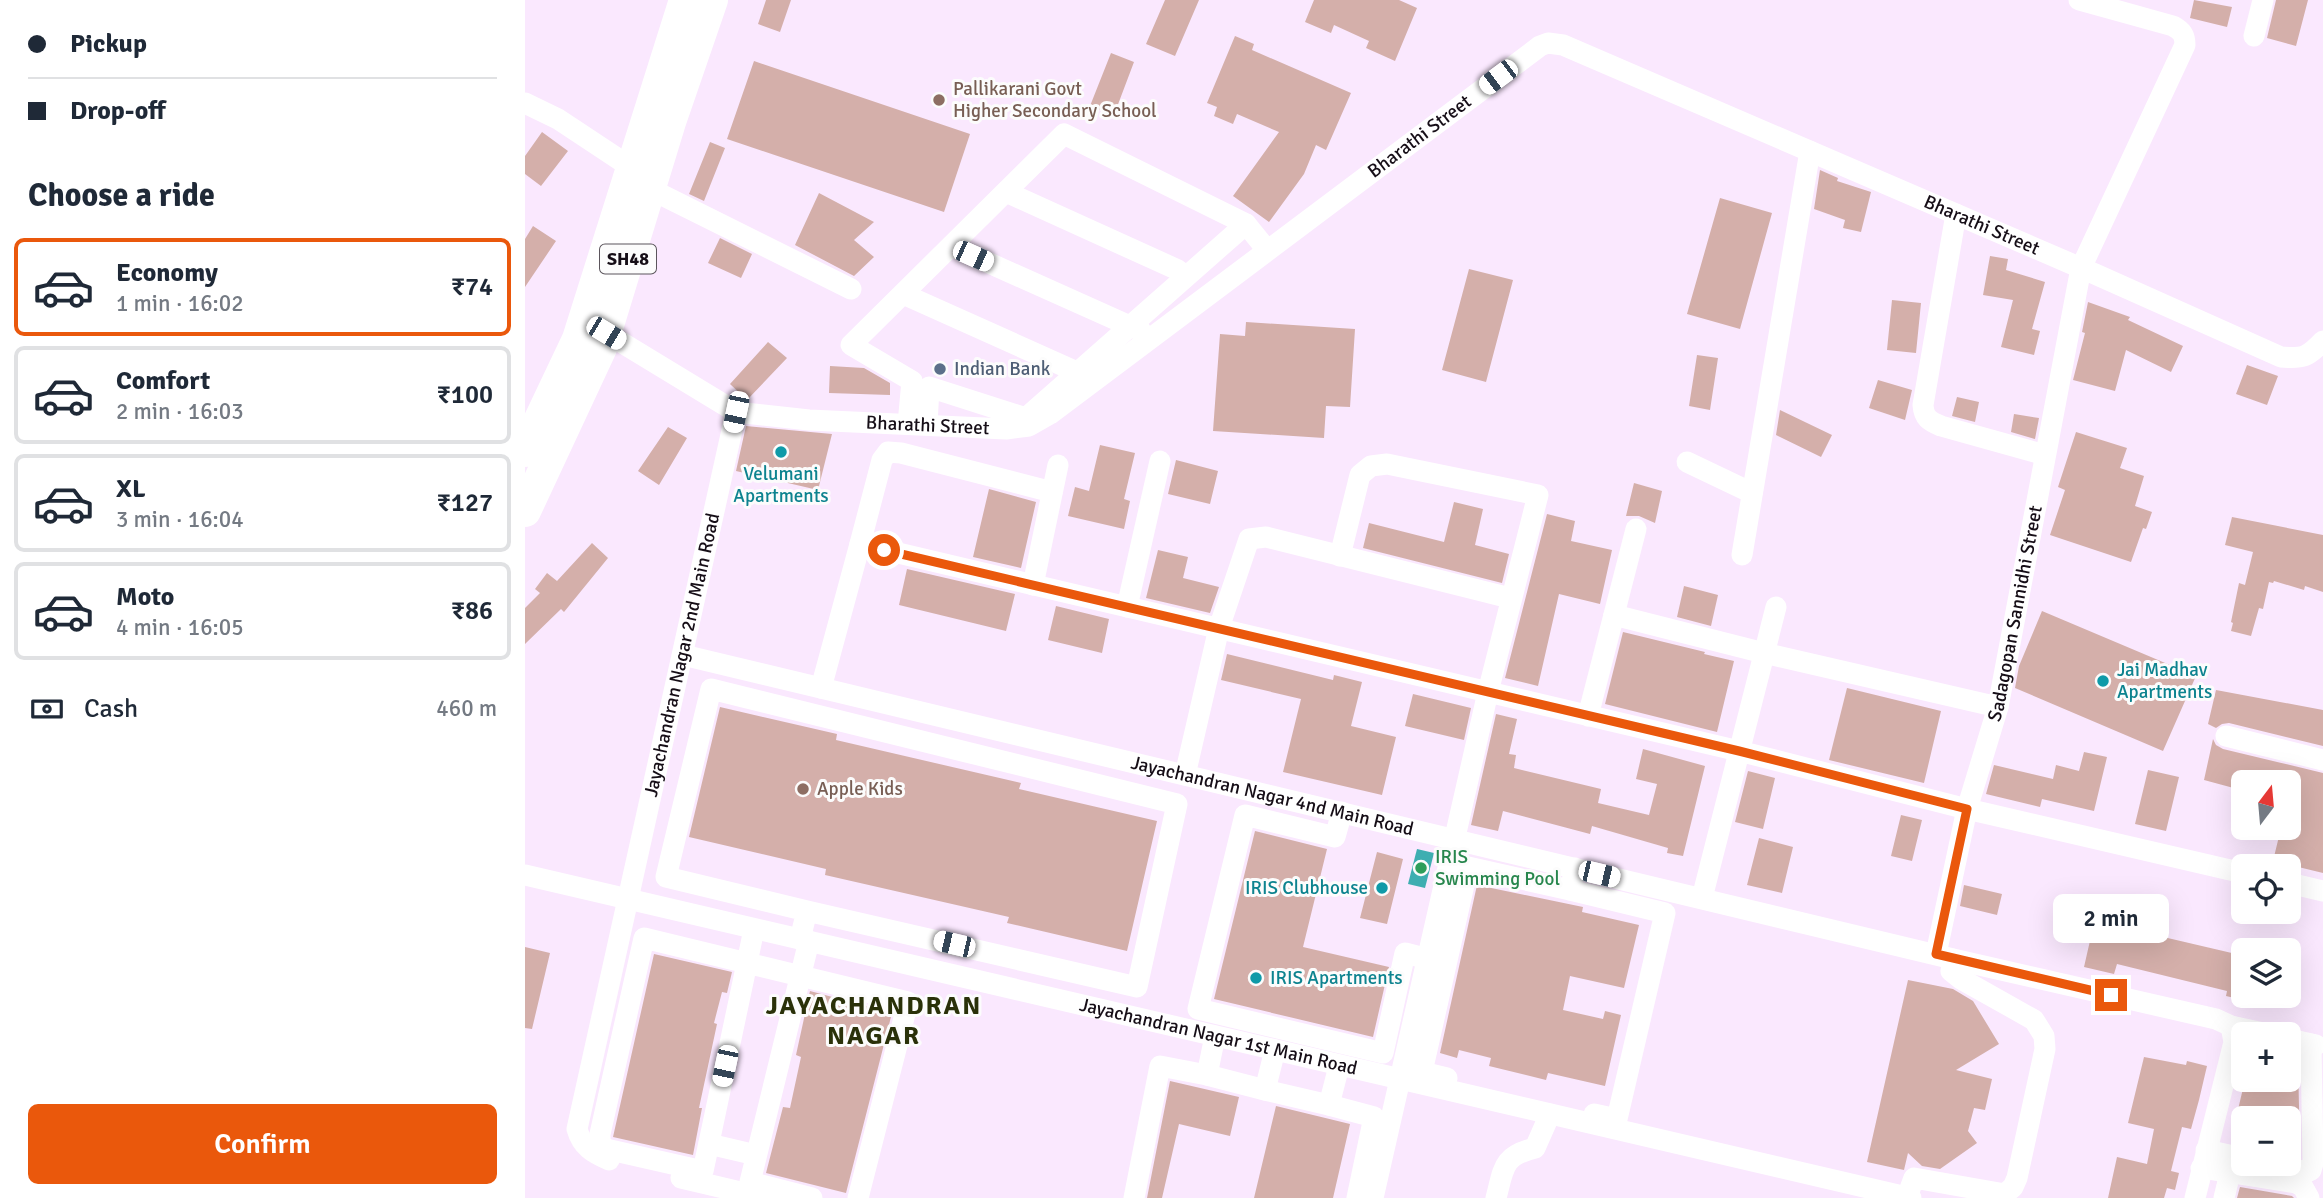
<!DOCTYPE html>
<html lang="en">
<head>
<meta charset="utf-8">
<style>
  body { margin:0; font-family:Signika,sans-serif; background:#f2f2f3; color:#1f2937; height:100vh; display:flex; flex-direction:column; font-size:26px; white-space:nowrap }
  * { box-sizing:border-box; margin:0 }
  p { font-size:23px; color:#747a83 }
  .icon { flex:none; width:38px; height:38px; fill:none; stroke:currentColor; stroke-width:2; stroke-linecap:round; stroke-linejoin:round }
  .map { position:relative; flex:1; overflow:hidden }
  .side { display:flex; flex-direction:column; background:#fff; width:525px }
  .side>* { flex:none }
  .banner { display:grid; align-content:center; height:154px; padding:0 28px; background:#fff }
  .needle { width:46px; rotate:16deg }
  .fabs { position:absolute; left:1706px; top:770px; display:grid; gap:14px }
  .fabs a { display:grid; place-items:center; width:70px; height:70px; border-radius:10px; background:#fff; box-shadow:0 7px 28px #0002; font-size:35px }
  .end { position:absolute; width:32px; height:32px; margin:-16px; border:9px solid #ea580c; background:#fff; box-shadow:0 0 0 4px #fff }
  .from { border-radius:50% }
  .bubble { position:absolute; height:49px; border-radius:10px; background:#fff; box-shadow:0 7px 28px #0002; font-size:23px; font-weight:600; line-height:49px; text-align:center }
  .car { position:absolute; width:21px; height:42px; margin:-21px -10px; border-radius:9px; box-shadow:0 0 5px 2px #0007; background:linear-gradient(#fff 24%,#345 0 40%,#fff 0 76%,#345 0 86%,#fff 0) }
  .banner b { display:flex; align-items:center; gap:24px; height:66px; font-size:26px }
  .banner b+b { border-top:2px solid #e0e1e3 }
  .banner i { width:18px; height:18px; background:#1f2937 }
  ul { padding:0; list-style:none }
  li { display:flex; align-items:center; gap:21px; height:98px; margin:0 14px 10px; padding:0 14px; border:4px solid #e0e1e3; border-radius:10px }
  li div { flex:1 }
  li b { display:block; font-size:26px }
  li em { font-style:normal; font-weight:600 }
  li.selected { border-color:#ea580c }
  li>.icon { width:63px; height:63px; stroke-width:1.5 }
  h2 { padding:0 28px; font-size:32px; line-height:84px }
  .pay { display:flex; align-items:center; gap:18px; height:77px; padding:0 28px; font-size:26px }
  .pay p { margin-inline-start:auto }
  .primary-button { display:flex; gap:14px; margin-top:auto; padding:14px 28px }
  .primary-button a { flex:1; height:80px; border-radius:10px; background:#ea580c; color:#fff; font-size:28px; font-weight:600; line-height:80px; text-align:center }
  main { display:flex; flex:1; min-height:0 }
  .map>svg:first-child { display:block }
  .water { fill:#3eaeb1 }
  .building { fill:#d4afaa }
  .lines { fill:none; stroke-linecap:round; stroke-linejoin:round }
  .minor { stroke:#fff; stroke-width:21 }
  .primary { stroke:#fff; stroke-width:32 }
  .route { stroke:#ea580c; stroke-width:9 }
  .education-dot { fill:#8d6e63; stroke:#fcfcfc; stroke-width:2.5 }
  .service-dot { fill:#5c6f8a; stroke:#fcfcfc; stroke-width:2.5 }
  .culture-dot { fill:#0f9aa8; stroke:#fcfcfc; stroke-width:2.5 }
  .leisure-dot { fill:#2e9e5b; stroke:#fcfcfc; stroke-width:2.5 }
  .labels { text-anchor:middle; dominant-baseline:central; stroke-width:6; stroke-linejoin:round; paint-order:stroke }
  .shield { fill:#fcfcfc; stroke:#5b555c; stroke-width:2 }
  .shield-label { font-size:18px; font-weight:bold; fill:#160e17 }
  .education-label { font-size:19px; fill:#785e54; stroke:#fcfcfc; text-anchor:start }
  .street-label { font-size:19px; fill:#160e17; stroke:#fcfcfc }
  .service-label { font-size:19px; fill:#4e5e75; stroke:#fcfcfc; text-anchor:start }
  .culture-label { font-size:19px; fill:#0d838f; stroke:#fcfcfc; text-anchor:start }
  .leisure-label { font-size:19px; fill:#27864d; stroke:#fcfcfc; text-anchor:start }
  .district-label { font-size:26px; font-weight:bold; letter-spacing:2px; fill:#2a3109; stroke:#fcfcfc }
</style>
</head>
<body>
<main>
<section class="side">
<div class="banner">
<b><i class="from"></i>Pickup</b>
<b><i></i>Drop-off</b>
</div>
<h2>Choose a ride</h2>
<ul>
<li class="selected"><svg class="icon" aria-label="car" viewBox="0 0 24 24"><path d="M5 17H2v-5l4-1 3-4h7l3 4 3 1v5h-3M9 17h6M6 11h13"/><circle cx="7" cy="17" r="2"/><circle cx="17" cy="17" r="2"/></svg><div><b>Economy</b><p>1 min · 16:02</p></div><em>₹74</em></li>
<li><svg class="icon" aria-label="car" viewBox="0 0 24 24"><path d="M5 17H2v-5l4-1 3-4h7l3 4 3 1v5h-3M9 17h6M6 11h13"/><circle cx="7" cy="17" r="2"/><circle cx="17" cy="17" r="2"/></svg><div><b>Comfort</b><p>2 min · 16:03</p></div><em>₹100</em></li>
<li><svg class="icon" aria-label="car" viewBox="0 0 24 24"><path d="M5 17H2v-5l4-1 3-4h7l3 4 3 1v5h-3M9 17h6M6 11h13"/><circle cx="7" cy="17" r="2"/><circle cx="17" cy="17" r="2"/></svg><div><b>XL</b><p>3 min · 16:04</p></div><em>₹127</em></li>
<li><svg class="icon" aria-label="car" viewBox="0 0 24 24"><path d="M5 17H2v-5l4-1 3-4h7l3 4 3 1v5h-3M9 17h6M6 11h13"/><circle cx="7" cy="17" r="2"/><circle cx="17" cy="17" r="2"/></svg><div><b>Moto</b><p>4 min · 16:05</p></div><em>₹86</em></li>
</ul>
<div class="pay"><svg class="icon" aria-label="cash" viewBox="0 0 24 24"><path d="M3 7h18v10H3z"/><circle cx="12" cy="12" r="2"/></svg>Cash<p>460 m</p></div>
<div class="primary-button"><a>Confirm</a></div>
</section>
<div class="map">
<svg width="1798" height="1198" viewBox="0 0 1798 1198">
  <rect width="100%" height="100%" fill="#fae8fe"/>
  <path class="water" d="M892,849L909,853L900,888L883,884Z"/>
  <path class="building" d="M241,0H266L255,32L233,24Z
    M640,0H674L650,56L621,44Z
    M789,0H874L892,8L870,61L841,48L844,41L809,25L806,33L780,22Z
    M1669,0L1707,7L1702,27L1665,18Z
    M1783,0L1771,46L1742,38L1751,0Z
    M710,36L729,44L727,50L826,93L801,150L791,145L779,174L744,222L708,196L754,132L712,114L708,124L689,116L692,107L682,103Z
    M586,53L609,62L589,115L565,106Z
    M229,61L445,134L419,212L202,139Z
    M17,132L43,151L16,186L0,174V156Z
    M185,142L200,148L179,201L164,194Z
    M1295,170L1313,178L1312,181L1346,192L1336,232L1318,228L1320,220L1289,209Z
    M294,193L349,222L329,240L349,257L329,276L270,245Z
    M1195,198L1247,213L1215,329L1162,314Z
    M8,226L31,241L0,287V239Z
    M195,238L227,254L216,278L183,263Z
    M1465,256L1483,259L1481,270L1520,282L1507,329L1515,331L1509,355L1476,347L1488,300L1458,295Z
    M944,269L988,280L961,382L917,370Z
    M1367,300L1396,303L1391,353L1362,350Z
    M1563,302L1605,317L1603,320L1658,346L1646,372L1601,350L1590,391L1548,380L1560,333L1557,332Z
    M721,322L830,329L825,407L801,406L799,438L688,431L695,334L720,336Z
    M243,342L262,358L222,400L205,384Z
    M1172,355L1193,358L1185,410L1164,406Z
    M1722,365L1753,376L1742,405L1711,394Z
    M305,366L339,368L365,383V395L304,393Z
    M1353,380L1387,390L1380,420L1344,408Z
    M1432,397L1454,402L1450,422L1427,416Z
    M1255,410L1307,435L1296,457L1251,435Z
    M1489,414L1514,418L1510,439L1486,432Z
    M221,426L307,434L293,490L211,471Z
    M143,427L162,438L134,485L113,471Z
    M1551,432L1602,448L1595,468L1619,476L1610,506L1627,512L1621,529L1618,528L1606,562L1525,535L1540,490L1533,487Z
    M575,445L610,453L599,499L605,501L599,529L543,516L550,487L564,491Z
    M651,460L693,471L685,504L643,494Z
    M1109,483L1137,491L1130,523L1114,516H1101Z
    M464,489L511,502L496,568L448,557Z
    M929,502L958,509L950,545L984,554L977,583L838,548L844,523L919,542Z
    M1022,514L1050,521L1046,541L1087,550L1075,604L1034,594L1013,686L980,678Z
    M1707,517L1798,535V592L1780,586L1779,590L1749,581L1748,583L1744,582L1738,609L1734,608L1726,636L1706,631L1708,623L1706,622L1714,583L1720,585L1728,552L1700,545Z
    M67,543L83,558L39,612L36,609L0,644V608L15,593L10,589L22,573L32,581Z
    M633,550L663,557L658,578L694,587L685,613L621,598Z
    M382,569L490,594L481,631L374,605Z
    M1159,586L1193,595L1186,626L1152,617Z
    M531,606L584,619L577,653L523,640Z
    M1517,611L1671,676L1638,751L1490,688L1494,666Z
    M1098,632L1180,652L1179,654L1209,661L1192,732L1080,704Z
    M702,654L808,680L809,675L837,682L826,726L871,737L857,795L758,772L776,699L696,680Z
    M1322,688L1416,711L1399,783L1304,760Z
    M1691,690L1798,710V746L1704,723L1697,724L1691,728L1683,724Z
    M888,694L946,708L939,740L880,726Z
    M195,707L312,734L311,740L496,783L494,789L632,821L602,951L482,923L484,917L300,875L301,869L164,837Z
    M971,714L992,719L984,754L991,755L989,768L1076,789L1073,803L1124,815L1132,784L1111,779L1118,749L1180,766L1158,856L1142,853L1143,848L1067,826L1065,834L978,811L973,831L946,825Z
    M1688,739L1691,745L1698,749L1798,773V873L1748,861L1756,828H1764V782H1718L1716,790L1679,780Z
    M1559,752L1582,757L1569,811L1517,799L1515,807L1461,794L1469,765L1528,779L1531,765L1554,771Z
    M1623,770L1654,777L1641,831L1610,824Z
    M1223,771L1250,778L1238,829L1210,822Z
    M1376,815L1397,820L1387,861L1366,856Z
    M730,831L802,849L778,947L864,967L848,1037L689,999Z
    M1234,838L1268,847L1257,893L1222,885Z
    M852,852L878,859L862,924L835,918Z
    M952,885L1058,907L1057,912L1114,925L1099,988L1045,976L1038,1010L1078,1019L1080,1011L1096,1015L1080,1086L1023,1073L1021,1080L964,1066L966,1058L934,1050L932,1058L915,1053Z
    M1439,885L1477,894L1472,915L1435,906Z
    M1572,910L1603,917L1600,928L1711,954L1712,950L1718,951V1000L1701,996L1702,991L1592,964L1589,974L1559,967Z
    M0,947L25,953L7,1029L0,1028Z
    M129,954L207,972L202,993L197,992L189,1023L192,1024L174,1108H177L168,1155L88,1137Z
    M1383,980L1428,989L1448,1001L1474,1044L1431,1070L1467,1079L1460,1110L1449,1108L1443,1131L1452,1143L1415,1169L1397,1166L1383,1153L1379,1170L1342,1162Z
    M285,991L367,1013L321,1193L241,1173L258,1107L265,1108L276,1057L271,1055Z
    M1619,1057L1661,1065L1662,1061L1682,1066L1674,1100L1666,1129L1657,1127L1646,1171L1654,1173L1650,1190L1642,1188L1639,1198H1583L1592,1157L1622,1164L1629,1129L1603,1123Z
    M1764,1061L1773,1063L1775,1150L1764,1147V1118H1711L1720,1080H1764Z
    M645,1081L714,1097L705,1136L654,1124L637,1198H622Z
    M751,1106L825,1124L808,1198H729Z
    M1715,1187L1767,1196L1769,1198H1712Z"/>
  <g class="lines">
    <g class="minor">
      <path d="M1729,36L1738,0"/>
      <path d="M0,103L33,119L107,168"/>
      <path d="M125,189L326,289"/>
      <path d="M481,192L653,270"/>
      <path d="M1431,214L1398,405C1399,418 1404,421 1416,426L1520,455"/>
      <path d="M426,246L616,331"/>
      <path d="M378,294L552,372"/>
      <path id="s1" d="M69,329L81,333L211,412L284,420L481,429L504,426L525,414L1015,46L1023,43L1038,45L1570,274L1756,357C1778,359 1783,357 1798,341"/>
      <path d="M383,424L387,381L326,345L539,134L721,224L742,250"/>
      <path d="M402,425L404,387L501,418L721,224"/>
      <path d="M1162,462L1227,493"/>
      <path d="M335,544L357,460L363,452L376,453L527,492"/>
      <path d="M1217,555L1285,151"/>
      <path d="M815,556L835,475L846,466L862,464L1013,495L963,692L848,1198"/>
      <path d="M508,585L533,465"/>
      <path d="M602,607L635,461"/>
      <path d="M1089,615L1239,653L1473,707"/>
      <path id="s2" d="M158,655L1428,959L1691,1019L1706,1026L1743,1034"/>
      <path d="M296,688L335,544L1214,751L1442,809L1718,873"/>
      <path d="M1063,716L1111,529"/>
      <path d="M1701,736L1798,760"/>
      <path d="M660,775L694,628L724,539L741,537L985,598"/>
      <path d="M817,812L810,837L720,815L673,1009L858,1053L880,953L903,959"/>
      <path d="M1050,868L1045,890L1140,913L1092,1119L1069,1114"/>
      <path id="s3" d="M0,875L1386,1198"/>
      <path d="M1764,883L1798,891"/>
      <path d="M1177,898L1251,607"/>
      <path d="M229,929L222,963L178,1171L81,1149L75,1143V1134L119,938C207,959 295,980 383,1002L333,1198"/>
      <path d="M275,939L282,911L141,877L186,689L652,804L612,987L282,911"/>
      <path d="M284,941L225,1182L287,1198"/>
      <path id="s4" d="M1411,954L1442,809L1473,707L1556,268L1660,45C1660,35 1657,31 1648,26L1554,0"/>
      <path d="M690,1036L682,1075L740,1090L750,1050"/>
      <path d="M1764,1039L1791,1045"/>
      <path d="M814,1066L804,1105L849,1117L832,1198"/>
      <path d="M922,1078L897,1072L943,867L1045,890"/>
      <path d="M740,1090L804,1105"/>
      <path d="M184,1144L231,1155"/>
      <path d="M1681,1150L1718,1158"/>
      <path id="s5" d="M84,1160C68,1153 57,1147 52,1129L211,412"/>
      <path d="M1744,1164L1782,1172L1786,1170L1788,1163L1786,1044"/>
      <path d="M1676,1168L1771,1183L1778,1187L1784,1198"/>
      <path d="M156,1178L241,1198"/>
      <path d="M1382,1197L1389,1178L1480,1194L1488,1187L1492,1178L1520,1049L1519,1036L1509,1020L1436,979L1426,971L1428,959"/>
      <path d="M609,1198L635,1066L682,1075"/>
      <path d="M971,1198C979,1168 977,1156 1010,1148L1025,1114"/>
      <path d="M1670,1198L1709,1042L1706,1026"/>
      <path d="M1699,1198L1705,1173"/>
    </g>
    <path class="primary" d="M0,451L53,339L160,0
      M0,511L76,348L145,122L187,0"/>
  </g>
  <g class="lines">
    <path class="route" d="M359,550L1214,751L1442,809L1411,954L1586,995"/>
  </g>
  <g class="education-dot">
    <circle cx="414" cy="100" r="7"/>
    <circle cx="278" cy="789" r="7"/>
  </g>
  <circle class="service-dot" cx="415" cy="369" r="7"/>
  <g class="culture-dot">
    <circle cx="256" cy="452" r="7"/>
    <circle cx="1578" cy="681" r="7"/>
    <circle cx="857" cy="888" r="7"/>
    <circle cx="731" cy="978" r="7"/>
  </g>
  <circle class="leisure-dot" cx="896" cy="868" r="7"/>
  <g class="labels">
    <rect class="shield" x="75" y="244.5" width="56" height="29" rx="5"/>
    <g class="shield-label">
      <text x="103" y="259">SH48</text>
    </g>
    <g class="education-label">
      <text x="428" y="89">Pallikarani Govt<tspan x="428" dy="22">Higher Secondary School</tspan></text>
      <text x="292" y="789">Apple Kids</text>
    </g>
    <g class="street-label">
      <text stroke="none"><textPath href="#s1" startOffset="945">Bharathi Street</textPath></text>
      <text stroke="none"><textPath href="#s1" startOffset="1575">Bharathi Street</textPath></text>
      <text stroke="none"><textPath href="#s1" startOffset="357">Bharathi Street</textPath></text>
      <text stroke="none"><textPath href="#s4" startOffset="350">Sadagopan Sannidhi Street</textPath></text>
      <text stroke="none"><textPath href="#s5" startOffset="532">Jayachandran Nagar 2nd Main Road</textPath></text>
      <text stroke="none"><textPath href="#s2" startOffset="606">Jayachandran Nagar 4nd Main Road</textPath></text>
      <text stroke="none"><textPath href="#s3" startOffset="712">Jayachandran Nagar 1st Main Road</textPath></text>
    </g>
    <g class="service-label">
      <text x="429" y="369">Indian Bank</text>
    </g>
    <g class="culture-label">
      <text x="256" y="474" text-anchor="middle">Velumani<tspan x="256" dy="22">Apartments</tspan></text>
      <text x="1592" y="670">Jai Madhav<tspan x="1592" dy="22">Apartments</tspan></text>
      <text x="843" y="888" text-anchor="end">IRIS Clubhouse</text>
      <text x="745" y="978">IRIS Apartments</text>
    </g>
    <g class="leisure-label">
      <text x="910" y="857">IRIS<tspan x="910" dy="22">Swimming Pool</tspan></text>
    </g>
    <g class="district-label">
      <text x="349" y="1006">JAYACHANDRAN<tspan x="349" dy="30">NAGAR</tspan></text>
    </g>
  </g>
</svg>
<div class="fabs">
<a><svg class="needle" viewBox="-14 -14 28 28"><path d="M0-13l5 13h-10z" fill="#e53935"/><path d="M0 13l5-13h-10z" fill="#747a83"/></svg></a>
<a><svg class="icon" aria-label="locate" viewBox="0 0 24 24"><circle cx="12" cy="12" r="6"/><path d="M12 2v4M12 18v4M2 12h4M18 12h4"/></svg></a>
<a><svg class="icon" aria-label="layers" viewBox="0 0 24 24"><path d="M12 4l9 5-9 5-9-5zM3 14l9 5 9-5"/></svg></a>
<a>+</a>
<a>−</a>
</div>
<i class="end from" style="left:359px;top:550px"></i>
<i class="end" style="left:1586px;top:995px"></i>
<div class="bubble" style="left:1528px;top:894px;width:116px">2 min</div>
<i class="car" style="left:973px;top:77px;rotate:233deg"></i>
<i class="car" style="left:448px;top:256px;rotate:114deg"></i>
<i class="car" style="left:81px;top:333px;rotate:121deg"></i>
<i class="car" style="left:211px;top:412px;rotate:192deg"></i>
<i class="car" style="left:1074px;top:874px;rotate:103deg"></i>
<i class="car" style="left:429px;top:944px;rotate:283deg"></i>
<i class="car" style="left:200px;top:1066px;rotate:192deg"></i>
</div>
</main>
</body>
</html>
